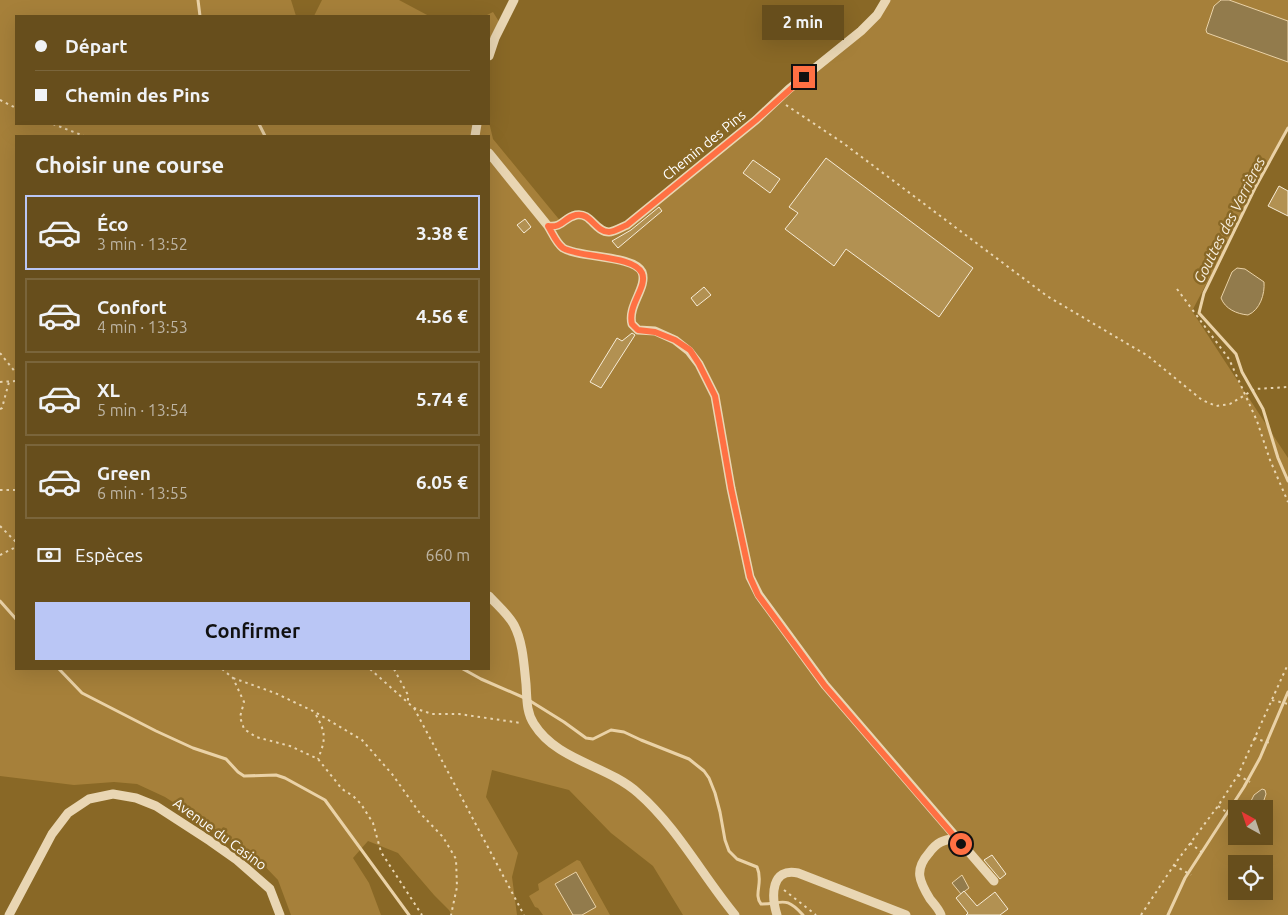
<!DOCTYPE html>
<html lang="fr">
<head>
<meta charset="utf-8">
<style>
  body { margin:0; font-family:Ubuntu,sans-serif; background:#6f5829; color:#f1f3f6; height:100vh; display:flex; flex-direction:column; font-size:19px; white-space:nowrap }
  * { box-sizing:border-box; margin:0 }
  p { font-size:16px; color:#bdb4a3 }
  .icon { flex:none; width:28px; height:28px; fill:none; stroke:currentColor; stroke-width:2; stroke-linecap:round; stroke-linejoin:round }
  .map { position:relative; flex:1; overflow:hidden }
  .sheet { position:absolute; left:15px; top:135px; width:475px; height:535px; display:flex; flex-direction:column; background:#674e1c; border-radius:0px; box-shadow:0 5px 20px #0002 }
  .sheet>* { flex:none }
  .banner { position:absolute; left:15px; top:15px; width:475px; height:110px; border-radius:0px; box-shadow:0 5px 20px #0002; display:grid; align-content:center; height:110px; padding:0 20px; background:#674e1c }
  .needle { width:32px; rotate:320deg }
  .buttons { position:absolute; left:1228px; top:800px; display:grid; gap:10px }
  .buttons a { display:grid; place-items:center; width:45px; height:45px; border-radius:0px; background:#674e1c; box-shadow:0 5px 20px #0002; font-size:25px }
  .end { position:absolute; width:22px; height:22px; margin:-11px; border:6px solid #ff7043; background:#111; box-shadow:0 0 0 2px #111 }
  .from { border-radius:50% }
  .bubble { position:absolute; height:35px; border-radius:0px; background:#674e1c; box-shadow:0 5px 20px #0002; font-size:16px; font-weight:700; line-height:35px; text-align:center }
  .banner b { display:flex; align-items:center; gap:18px; height:48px; font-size:19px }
  .banner b+b { border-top:1px solid #7a653b }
  .banner i { width:12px; height:12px; background:#f1f3f6 }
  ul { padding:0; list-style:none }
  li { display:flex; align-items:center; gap:15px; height:75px; margin:0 10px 8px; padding:0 10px; border:2px solid #7a653b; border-radius:0px }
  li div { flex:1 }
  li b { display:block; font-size:19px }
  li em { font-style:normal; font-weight:700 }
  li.active { border-color:#bac6f5 }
  li>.icon { width:45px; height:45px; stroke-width:1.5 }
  h2 { padding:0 20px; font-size:22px; line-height:60px }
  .pay { display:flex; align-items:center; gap:12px; height:55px; padding:0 20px; font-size:19px }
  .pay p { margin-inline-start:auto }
  .primary-button { display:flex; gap:10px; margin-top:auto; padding:10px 20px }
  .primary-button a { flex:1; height:58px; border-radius:0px; background:#bac6f5; color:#111; font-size:20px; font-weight:700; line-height:58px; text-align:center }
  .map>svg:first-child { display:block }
  .green { fill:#a6803a; fill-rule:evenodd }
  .water { fill:#927b4c; stroke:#ead2a7 }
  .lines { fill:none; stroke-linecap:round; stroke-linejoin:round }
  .stream { stroke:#ead2a7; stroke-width:3 }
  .building { fill:#b29152; stroke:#f7ecd7 }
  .path { stroke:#e9d6b3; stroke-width:2; stroke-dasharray:2.5 4; stroke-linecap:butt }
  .minor { stroke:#e9d6b3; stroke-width:9 }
  .route { stroke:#ff7043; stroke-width:6 }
  .labels { text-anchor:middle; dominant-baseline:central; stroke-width:5; stroke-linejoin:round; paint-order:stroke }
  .street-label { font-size:14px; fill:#fff; stroke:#896826 }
  .water-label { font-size:15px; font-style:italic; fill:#f8efde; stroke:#896826 }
</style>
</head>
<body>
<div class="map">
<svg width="1288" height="915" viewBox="0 0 1288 915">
  <rect width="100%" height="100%" fill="#896826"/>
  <path class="green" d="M0,0H291L296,16H16V124H489V122L493,139L562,223L575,215L600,230L627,225L861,31L886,0H1288V128L1192,311L1288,458V915H683L653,866L611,833L569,790L492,770L486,797L518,853L512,877L517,915H452L449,910L434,895L398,853L368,841L353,858L369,883L381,915H291L278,880L252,853L165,797L137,784L114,782L74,785L0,776ZM16,136H489V669H16ZM1236,809H1264V836H1236ZM1236,864H1264V891H1236Z
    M322,0H399L429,16H314Z
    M493,12L501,25L489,56V16H485Z
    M577,860L580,861L610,915H543L538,908L535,907L529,896L539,890L538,884Z"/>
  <path class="water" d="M1221,0H1229L1288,21V62L1207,33L1206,30L1214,6Z
    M1237,268L1245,269L1264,282C1265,294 1260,310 1248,315C1237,314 1225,309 1221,298L1232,272Z
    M1262,789L1265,790L1266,794L1261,809H1247L1254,795Z
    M576,872L596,907L582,915H573L555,884Z
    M962,875L969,888L961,894L952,883Z"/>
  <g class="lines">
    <path class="stream" d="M198,0L200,16
      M259,124L265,136
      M1288,128L1255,188L1204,293L1199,313L1236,354L1242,372L1263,409L1278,458L1288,481
      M0,601L16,619
      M59,669L82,693L156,731L193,748L226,759L238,772L244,776L276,775L285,778L325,800L409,915
      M463,669L481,679L527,699L564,722L586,738L593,739L611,730L624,732L641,740L689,759L704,771L709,778L715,793L720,812L725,840L729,851L737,859L757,867C764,882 753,894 761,904C783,904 785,895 803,915
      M1168,915L1185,878L1244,787L1260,758L1288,692"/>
  </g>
  <path class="building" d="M826,158L973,268L939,317L846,249L834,266L785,229L798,213L789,207Z
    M753,160L780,179L770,193L743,173Z
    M1279,186L1288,191V216L1268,206Z
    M659,207L662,211L618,248L612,241L631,230Z
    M525,219L531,227L524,233L517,225Z
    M704,287L711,295L697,306L691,298Z
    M632,333L635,335L601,388L590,382L617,338L622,341Z
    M992,855L1006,874L1000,879L984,860Z
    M964,891L977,906L995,892L1008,909L1000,915H966L968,913L956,898Z"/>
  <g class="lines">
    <path class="path" d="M0,100L16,108
      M786,105L843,143L1047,296L1148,356L1202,400L1216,406L1230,404L1255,389L1288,387
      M53,124L84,136
      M1177,289L1229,359L1257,421L1270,460L1288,502
      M0,353L16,373
      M0,382L16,381
      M0,409L2,408L9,382
      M0,490H16
      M0,526L16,542
      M0,555L16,547
      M222,669L233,678L244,702L240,717L244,729L256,737L290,746L318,759L342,789L353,796L361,804L373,823L381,852L422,915
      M370,669L414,708L432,714H459L521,723
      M394,669L408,695V703
      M233,678L275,693L315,712L362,740L392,774L419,812L443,837L456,859L457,887L451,915
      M1272,700L1288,704
      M414,708L524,915
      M316,715C326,733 326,739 318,759
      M1254,738L1270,743
      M1238,775L1250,782
      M1218,806L1229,814
      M1190,843L1204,854
      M1174,865L1191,875
      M784,890L816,915
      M1141,915L1174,865L1218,806L1238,775L1288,664"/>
    <path class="minor" d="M489,56L495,38L514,0
      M475,136L477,124
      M489,153L548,226C563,228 563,218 576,215C591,212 595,232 609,232C614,232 622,227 627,225L756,120L789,89L861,31L877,15L886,0
      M548,226C552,232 556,243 563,248C579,258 634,255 642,272C648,287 627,306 632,324L638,330L655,331L675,340L689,351L699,364L715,396L731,488L750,577L759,595L825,685L994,881
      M489,596C497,605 508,614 514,625C523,642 524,665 526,684C527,698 526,712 534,724C557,761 607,765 638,793C677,827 702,875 735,915
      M9,915L52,834L68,813L89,799L113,794L136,798L156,806L210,841L237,860L270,889L280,915
      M777,915C771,896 771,867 798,873L906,915
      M941,915C939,909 934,904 930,899C919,881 914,870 929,853C937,842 943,840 956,838"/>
  </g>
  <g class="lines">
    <path class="route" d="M804,77L756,120L627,225C622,227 614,232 609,232C595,232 591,212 576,215C563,218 563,228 548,226C552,232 556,243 563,248C579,258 634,255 642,273C648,287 627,305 632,324L638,330L655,332L675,340L690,350L699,364L715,396L731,488L750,577L758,595L825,686L961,844"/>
  </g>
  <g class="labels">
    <g class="street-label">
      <text transform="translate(704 145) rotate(-39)">Chemin des Pins</text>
      <text transform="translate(220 834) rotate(36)">Avenue du Casino</text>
    </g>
    <g class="water-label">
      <text transform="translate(1229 220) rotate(-63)">Gouttes des Verrières</text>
    </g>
  </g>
</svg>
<div class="buttons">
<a><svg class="needle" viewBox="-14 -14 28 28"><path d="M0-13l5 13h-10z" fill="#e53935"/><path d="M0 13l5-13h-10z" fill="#bdb4a3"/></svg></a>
<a><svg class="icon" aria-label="locate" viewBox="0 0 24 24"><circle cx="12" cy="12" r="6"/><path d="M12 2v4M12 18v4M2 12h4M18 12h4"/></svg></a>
</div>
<i class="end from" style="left:961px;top:844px"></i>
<i class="end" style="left:804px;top:77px"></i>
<div class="bubble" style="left:762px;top:5px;width:82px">2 min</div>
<div class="banner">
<b><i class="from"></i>Départ</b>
<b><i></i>Chemin des Pins</b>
</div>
<section class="sheet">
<h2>Choisir une course</h2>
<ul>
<li class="active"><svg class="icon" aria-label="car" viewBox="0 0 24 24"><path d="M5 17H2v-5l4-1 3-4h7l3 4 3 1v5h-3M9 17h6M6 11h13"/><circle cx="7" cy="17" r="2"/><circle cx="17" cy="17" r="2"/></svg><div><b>Éco</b><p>3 min · 13:52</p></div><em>3.38 €</em></li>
<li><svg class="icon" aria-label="car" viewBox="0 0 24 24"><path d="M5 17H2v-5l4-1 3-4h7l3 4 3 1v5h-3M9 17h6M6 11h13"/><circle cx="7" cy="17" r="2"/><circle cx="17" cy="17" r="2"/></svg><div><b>Confort</b><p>4 min · 13:53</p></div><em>4.56 €</em></li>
<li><svg class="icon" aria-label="car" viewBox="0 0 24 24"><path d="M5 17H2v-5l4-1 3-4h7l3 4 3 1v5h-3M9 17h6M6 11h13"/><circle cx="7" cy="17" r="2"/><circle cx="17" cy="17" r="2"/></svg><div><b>XL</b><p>5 min · 13:54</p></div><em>5.74 €</em></li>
<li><svg class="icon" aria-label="car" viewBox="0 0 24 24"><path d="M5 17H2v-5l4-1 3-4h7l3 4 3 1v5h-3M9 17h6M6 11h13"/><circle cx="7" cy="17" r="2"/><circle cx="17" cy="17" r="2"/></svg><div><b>Green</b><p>6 min · 13:55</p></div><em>6.05 €</em></li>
</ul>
<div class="pay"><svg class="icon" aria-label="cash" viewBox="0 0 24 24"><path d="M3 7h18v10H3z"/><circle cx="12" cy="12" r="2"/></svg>Espèces<p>660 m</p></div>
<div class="primary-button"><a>Confirmer</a></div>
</section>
</div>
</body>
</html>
